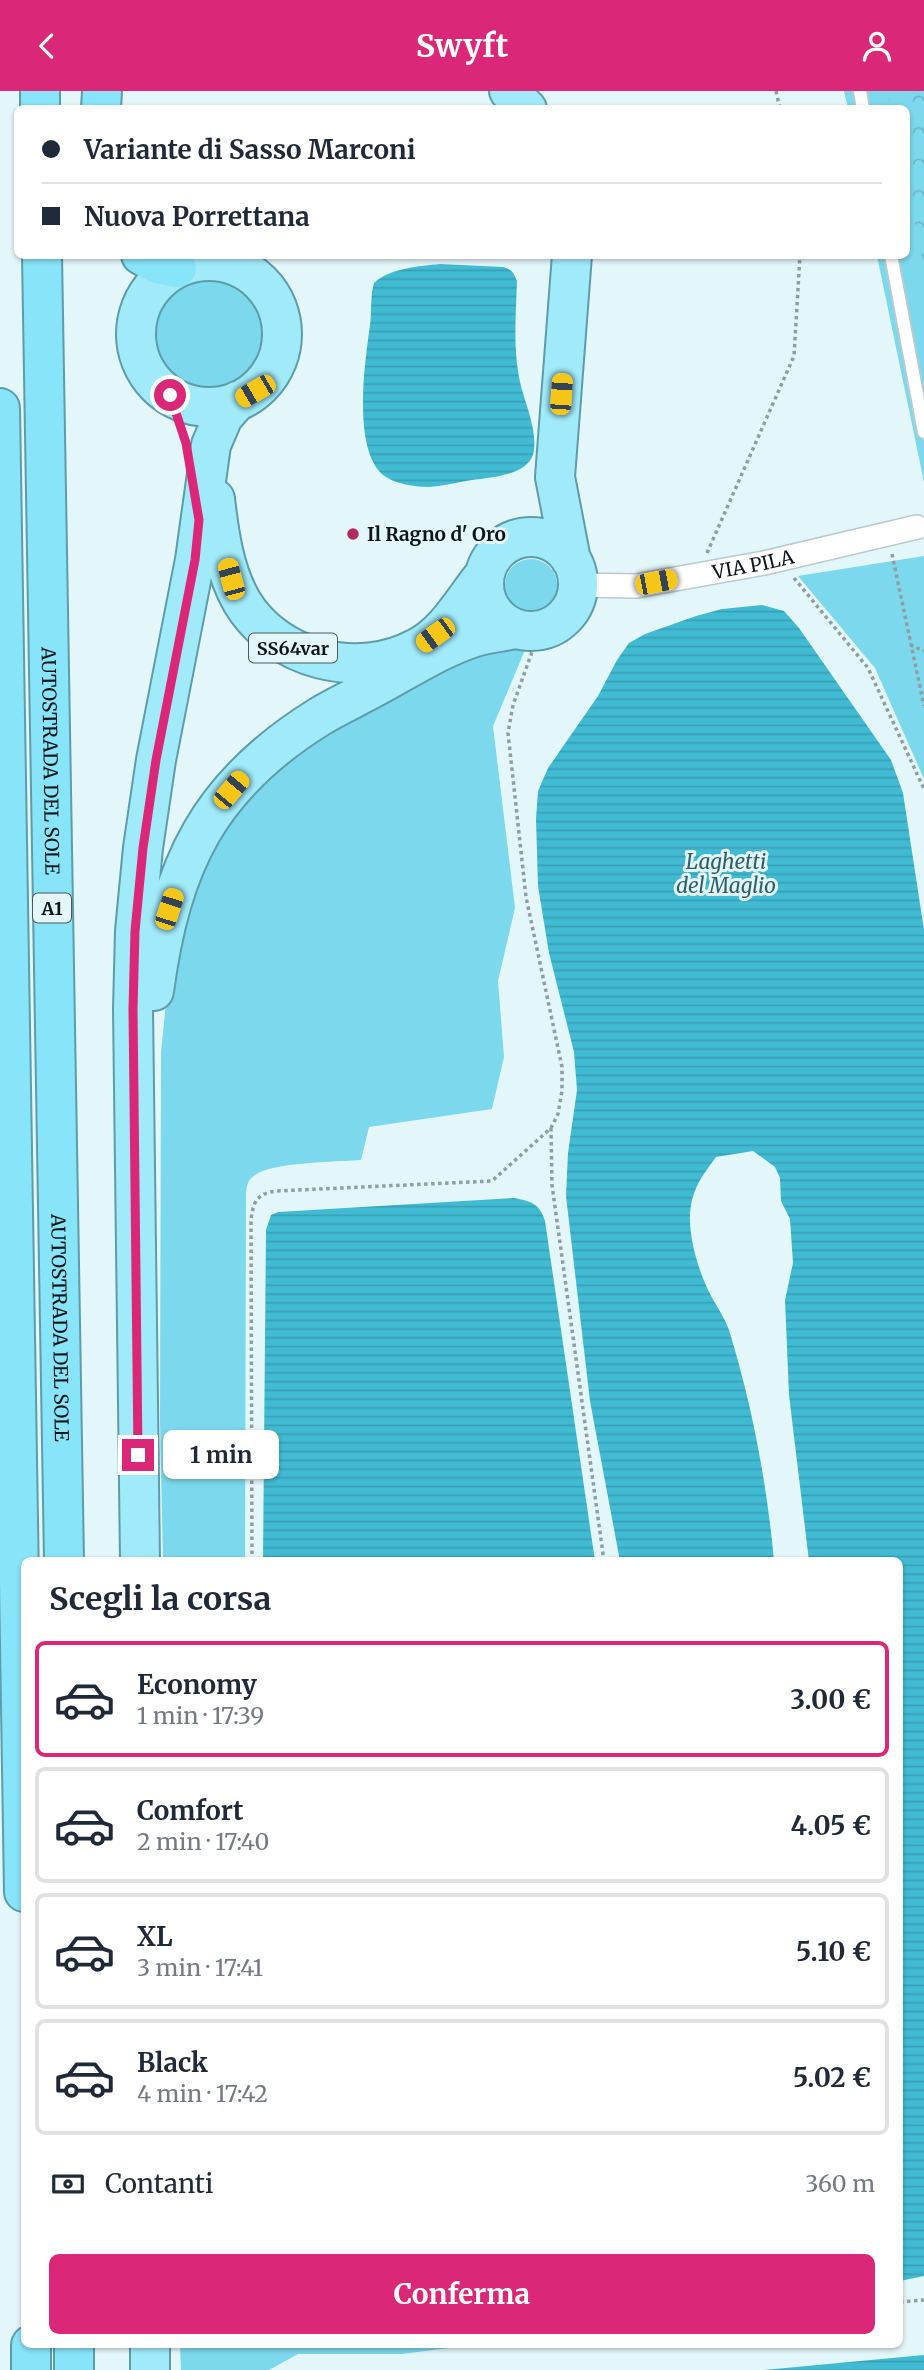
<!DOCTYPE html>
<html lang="it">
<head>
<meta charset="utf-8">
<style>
  body { margin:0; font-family:Merriweather,serif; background:#f2f2f3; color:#1f2937; height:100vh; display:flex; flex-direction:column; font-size:26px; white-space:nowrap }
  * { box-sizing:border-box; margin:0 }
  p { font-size:23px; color:#747a83 }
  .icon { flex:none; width:38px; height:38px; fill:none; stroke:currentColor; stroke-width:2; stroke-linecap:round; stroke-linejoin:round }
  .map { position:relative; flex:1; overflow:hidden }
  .sheet { position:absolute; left:21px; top:1466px; width:882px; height:791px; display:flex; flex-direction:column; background:#fff; border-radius:10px; box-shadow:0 2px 5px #0004 }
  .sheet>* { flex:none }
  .guide { position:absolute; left:14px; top:14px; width:896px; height:154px; border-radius:10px; box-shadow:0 2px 5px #0004; display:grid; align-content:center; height:154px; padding:0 28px; background:#fff }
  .end { position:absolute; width:32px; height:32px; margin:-16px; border:9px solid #db2777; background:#fff; box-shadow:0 0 0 4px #fff }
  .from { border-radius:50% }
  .bubble { position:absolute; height:49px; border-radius:10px; background:#fff; box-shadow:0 2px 5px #0004; font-size:23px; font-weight:700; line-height:49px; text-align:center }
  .car { position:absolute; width:21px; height:42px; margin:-21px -10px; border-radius:9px; box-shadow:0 0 5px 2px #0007; background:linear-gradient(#f5c518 24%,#345 0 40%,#f5c518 0 76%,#345 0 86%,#f5c518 0) }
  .guide b { display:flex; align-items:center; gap:24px; height:66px; font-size:26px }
  .guide b+b { border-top:2px solid #e0e1e3 }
  .guide i { width:18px; height:18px; background:#1f2937 }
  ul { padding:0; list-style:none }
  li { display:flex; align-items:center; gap:21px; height:116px; margin:0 14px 10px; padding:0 14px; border:4px solid #e0e1e3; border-radius:10px }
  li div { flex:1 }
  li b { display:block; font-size:26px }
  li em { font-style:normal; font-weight:700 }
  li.current { border-color:#db2777 }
  li>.icon { width:63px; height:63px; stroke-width:1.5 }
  h2 { padding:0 28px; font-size:32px; line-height:84px }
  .pay { display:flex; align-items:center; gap:18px; height:77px; padding:0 28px; font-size:26px }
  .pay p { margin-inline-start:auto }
  .cta { display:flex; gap:14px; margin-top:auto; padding:14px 28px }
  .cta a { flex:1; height:80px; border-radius:10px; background:#db2777; color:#fff; font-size:28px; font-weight:700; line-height:80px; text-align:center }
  header { display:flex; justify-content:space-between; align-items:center; height:91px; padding:0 28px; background:#db2777; color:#fff; font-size:32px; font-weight:700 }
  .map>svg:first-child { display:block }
  .grass { fill:#7cd8ec }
  .park { fill:url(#park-crowns) }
  .water { fill:url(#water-rules) }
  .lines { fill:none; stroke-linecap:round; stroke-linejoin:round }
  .service-casing { stroke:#b8cbcf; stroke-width:16 }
  .minor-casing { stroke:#b8cbcf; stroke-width:26 }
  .trunk-casing { stroke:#5d9caa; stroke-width:42 }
  .motorway-casing { stroke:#5d9caa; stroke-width:42 }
  .path { stroke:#8f9ea1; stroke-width:3.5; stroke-dasharray:3.5 3.5; stroke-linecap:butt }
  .service { stroke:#fff; stroke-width:12 }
  .minor { stroke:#fff; stroke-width:23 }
  .trunk { stroke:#a0eafa; stroke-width:38 }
  .motorway { stroke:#88e4f9; stroke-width:38 }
  .route { stroke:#db2777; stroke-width:9 }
  .poi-dot { fill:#b5285e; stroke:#e3f6fa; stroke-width:2.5 }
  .labels { text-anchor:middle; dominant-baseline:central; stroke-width:6; stroke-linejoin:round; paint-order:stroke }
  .shield { fill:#e3f6fa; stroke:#4e585b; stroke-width:2 }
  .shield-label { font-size:18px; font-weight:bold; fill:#0e1517 }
  .poi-label { font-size:19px; font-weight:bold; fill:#0e1517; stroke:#e3f6fa; text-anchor:start }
  .street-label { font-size:19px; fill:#0e1517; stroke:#e3f6fa }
  .water-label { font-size:21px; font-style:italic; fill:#2e606a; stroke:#e3f6fa }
</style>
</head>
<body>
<header><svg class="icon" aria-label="back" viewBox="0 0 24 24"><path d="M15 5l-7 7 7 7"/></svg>Swyft<svg class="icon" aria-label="person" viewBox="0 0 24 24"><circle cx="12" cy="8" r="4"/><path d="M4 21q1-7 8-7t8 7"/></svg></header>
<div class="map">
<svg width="924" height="2279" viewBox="0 0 924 2279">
  <defs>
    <pattern id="park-crowns" width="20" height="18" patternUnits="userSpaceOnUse" patternTransform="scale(1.75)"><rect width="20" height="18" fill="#7cd8ec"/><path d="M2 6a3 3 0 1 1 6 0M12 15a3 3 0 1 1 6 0" fill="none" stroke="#6ab8ca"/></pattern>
    <pattern id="water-rules" width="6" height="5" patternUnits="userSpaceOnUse" patternTransform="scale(1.75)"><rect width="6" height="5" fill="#41bbd3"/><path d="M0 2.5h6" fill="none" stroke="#38a0b4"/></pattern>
  </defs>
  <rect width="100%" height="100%" fill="#e3f6fa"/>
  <path class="grass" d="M844,0H924V391L877,165L906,164V18L848,17Z
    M153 243a55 55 0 1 1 110 0a55 55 0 1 1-110 0Z
    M924,465V688L875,577L798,485Z
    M505 494a26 26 0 1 1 52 0a26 26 0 1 1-52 0Z
    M517,555L525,559L493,635L515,817L498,890L504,966L492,1018L369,1036L361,1069C336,1071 272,1071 255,1084C247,1089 247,1095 246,1103L245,1470H163L160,1329L161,961L172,854L218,736L281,668L465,563Z
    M180,2254H472L402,2263H298L269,2279H181Z"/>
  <path class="park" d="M887,0H924V178L907,93L906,18L891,17Z"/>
  <path class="water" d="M440,173L503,176C512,178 514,182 517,190C516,222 513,254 519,286C523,309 537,335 534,359C531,386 487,386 466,390C454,392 442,395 429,396C416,396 394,393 383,384C352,357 365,271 370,234C372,220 370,205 374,192C390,177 420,175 440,173Z
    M762,514L784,520L799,537L891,669L903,702L924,839V2185L900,2190V1470H809L789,1304L785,1209L793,1172L790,1128L781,1110L780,1087L775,1076L753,1060L716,1066C702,1085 692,1098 690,1123C689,1148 698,1178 709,1201C715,1213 724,1225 729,1239C752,1314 767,1392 774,1470H620L590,1310L566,1105L568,1062L577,999L574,961L549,862L538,795L536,728L538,700L548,677L598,605L617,569L629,552L645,543L696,525L722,518Z
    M514,1107C531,1110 540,1113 545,1130L595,1470H263L266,1139L271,1124L278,1121Z
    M924,2264V2279H764Z"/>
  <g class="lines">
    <defs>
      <path id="service" d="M860,0L863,18
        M253,164L258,188
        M891,164L924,341
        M196,171L201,164"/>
      <g id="minor">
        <path id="s1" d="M578,494L636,495L764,472L917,436"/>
      </g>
      <path id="trunk" d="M509,0L527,18
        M136 243a73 73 0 1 1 146 0a73 73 0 1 1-146 0Z
        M215,408C219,442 224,480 242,511C277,569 358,589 417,557C447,542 464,508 485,483
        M484 493a47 47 0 1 1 94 0a47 47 0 1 1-94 0Z
        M571,469L555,386L572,164
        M154,900C171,774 208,695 319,626C337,615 357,606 375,596C407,579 440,557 475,546C488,542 502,541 516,538
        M140,1470L133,918L135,840L143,757L156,669L195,469L211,354L223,326L237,310
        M150,2254V2279"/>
      <g id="motorway">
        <path d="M40,0V18"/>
        <path d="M101,18L102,0"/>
        <path id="s2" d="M42,164L64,1470"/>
        <path d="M141,164L157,173L177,177"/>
        <path d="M0,317L24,1801"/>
        <path d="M31,2254V2279"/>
        <path d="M74,2254V2279"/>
      </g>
    </defs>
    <use href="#service" class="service-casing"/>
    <use href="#minor" class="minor-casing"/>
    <use href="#trunk" class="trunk-casing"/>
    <use href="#motorway" class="motorway-casing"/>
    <path class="path" d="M776,0L780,18
      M707,462L794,265L800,164
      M892,463L924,615
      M794,487L868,577L924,698
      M910,554L924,560
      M551,1037L552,1094L604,1470
      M252,1470L251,1129C253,1111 257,1102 277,1100L492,1090L551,1037L558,1023L562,1000V976L526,806L508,642L513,614L532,561
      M900,2211L924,2209"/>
    <use href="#service" class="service"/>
    <use href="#minor" class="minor"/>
    <use href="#trunk" class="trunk"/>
    <use href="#motorway" class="motorway"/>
  </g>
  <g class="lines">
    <path class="route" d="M138,1364L133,918L135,840L143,757L156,669L195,469L199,429L186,352L170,304"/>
  </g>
  <circle class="poi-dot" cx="353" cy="443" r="7"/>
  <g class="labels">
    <g class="shield">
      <rect x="249" y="542.5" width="88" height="29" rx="5"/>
      <rect x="33" y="802.5" width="38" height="29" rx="5"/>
    </g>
    <g class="shield-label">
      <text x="293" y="557">SS64var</text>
      <text x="52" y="817">A1</text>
    </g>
    <g class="poi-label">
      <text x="367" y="443">Il Ragno d' Oro</text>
    </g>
    <g class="street-label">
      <text stroke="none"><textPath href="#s1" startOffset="177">VIA PILA</textPath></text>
      <text stroke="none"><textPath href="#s2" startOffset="506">AUTOSTRADA DEL SOLE</textPath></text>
      <text stroke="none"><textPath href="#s2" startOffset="1073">AUTOSTRADA DEL SOLE</textPath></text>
    </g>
    <g class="water-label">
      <text x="726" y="770">Laghetti<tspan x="726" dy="24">del Maglio</tspan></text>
    </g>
  </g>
</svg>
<i class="end from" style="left:170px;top:304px"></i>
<i class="end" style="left:138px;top:1364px"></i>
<div class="bubble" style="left:163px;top:1339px;width:116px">1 min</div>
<i class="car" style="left:255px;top:300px;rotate:240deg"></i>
<i class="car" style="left:561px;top:303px;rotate:4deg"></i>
<i class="car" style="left:231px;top:488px;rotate:345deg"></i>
<i class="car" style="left:656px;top:491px;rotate:79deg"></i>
<i class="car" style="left:435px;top:544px;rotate:234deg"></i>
<i class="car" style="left:231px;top:699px;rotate:40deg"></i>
<i class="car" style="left:169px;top:818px;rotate:18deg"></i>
<div class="guide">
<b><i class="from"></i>Variante di Sasso Marconi</b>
<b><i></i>Nuova Porrettana</b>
</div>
<section class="sheet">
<h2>Scegli la corsa</h2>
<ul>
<li class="current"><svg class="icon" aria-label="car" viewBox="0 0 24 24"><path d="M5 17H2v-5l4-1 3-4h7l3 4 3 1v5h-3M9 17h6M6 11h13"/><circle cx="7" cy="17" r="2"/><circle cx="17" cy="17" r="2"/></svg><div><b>Economy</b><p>1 min · 17:39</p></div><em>3.00 €</em></li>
<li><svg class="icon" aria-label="car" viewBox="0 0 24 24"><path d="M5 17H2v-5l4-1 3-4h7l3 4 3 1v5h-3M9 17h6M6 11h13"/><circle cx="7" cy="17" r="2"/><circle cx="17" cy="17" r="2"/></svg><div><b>Comfort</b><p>2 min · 17:40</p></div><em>4.05 €</em></li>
<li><svg class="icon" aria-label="car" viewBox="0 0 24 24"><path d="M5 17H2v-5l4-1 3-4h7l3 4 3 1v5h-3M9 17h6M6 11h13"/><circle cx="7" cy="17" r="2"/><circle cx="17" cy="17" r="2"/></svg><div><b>XL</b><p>3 min · 17:41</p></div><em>5.10 €</em></li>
<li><svg class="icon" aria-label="car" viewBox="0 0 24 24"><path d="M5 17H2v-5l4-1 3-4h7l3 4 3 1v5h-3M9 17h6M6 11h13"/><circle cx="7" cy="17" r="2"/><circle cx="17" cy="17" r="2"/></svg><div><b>Black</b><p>4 min · 17:42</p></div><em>5.02 €</em></li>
</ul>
<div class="pay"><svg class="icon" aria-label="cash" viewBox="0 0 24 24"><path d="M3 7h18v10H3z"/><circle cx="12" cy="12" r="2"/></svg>Contanti<p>360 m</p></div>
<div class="cta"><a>Conferma</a></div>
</section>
</div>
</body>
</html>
